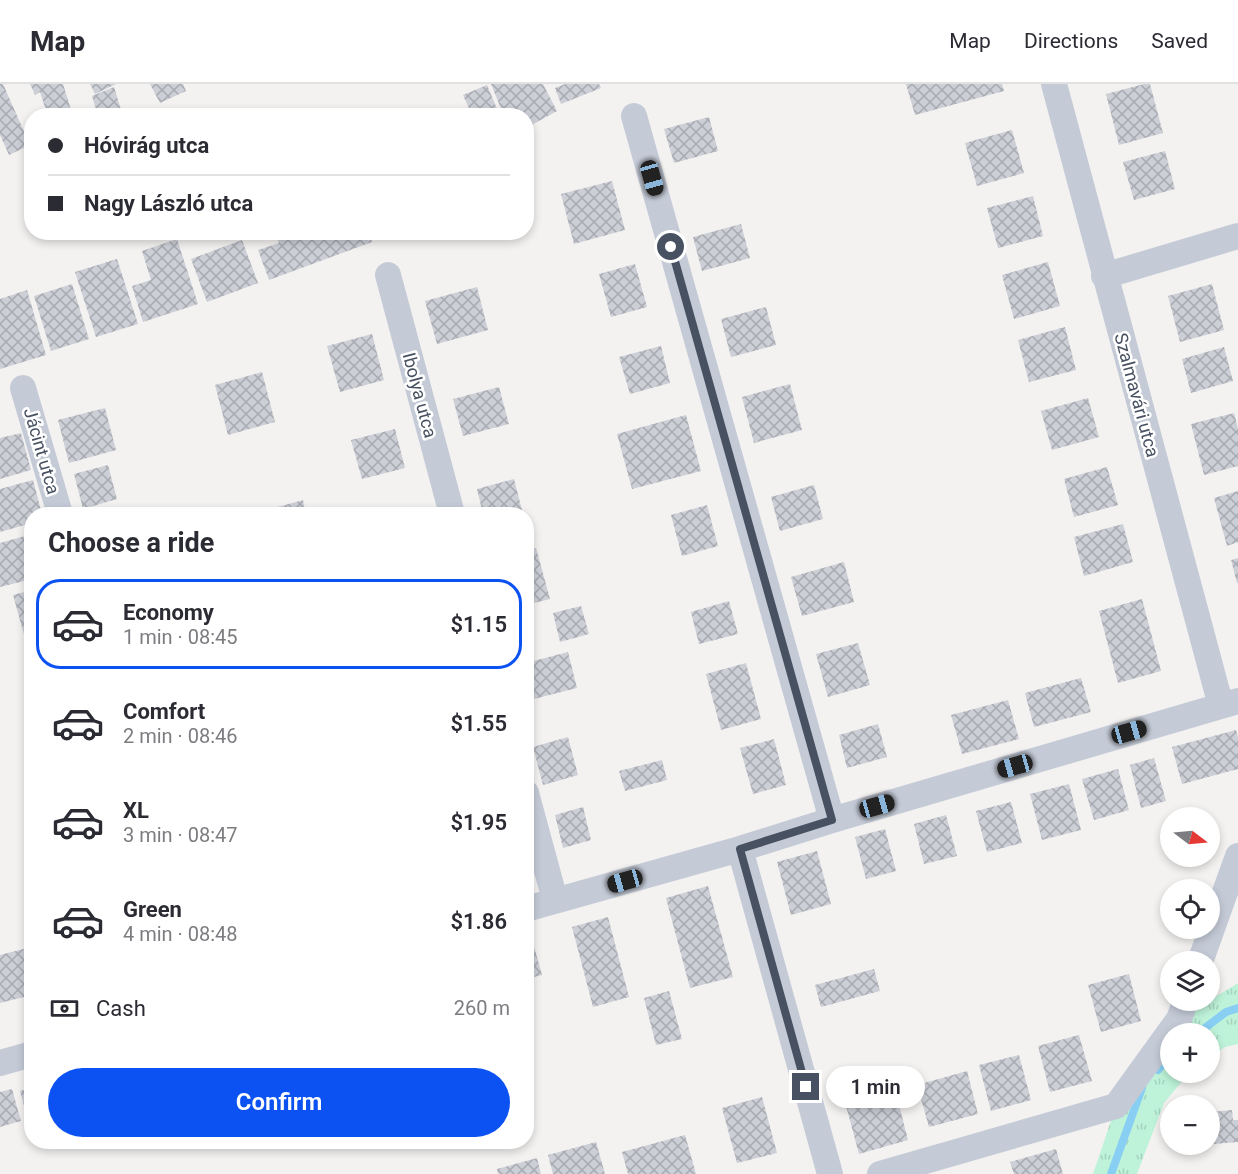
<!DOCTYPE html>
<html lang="en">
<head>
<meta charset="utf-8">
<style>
  body { margin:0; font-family:Roboto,sans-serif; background:#f2f2f3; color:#2b2b33; height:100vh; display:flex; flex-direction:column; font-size:22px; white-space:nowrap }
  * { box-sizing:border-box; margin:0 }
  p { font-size:20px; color:#7c7c81 }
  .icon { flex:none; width:33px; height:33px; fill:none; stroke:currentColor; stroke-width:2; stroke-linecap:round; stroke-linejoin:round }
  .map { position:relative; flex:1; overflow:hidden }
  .details { position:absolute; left:24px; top:423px; width:510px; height:642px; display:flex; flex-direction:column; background:#fff; border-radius:24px; box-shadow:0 3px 9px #0003 }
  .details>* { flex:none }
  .guide { position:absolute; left:24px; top:24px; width:510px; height:132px; border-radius:24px; box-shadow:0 3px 9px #0003; display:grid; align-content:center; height:132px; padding:0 24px; background:#fff }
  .needle { width:39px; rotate:106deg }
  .fabs { position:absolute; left:1160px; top:723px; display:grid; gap:12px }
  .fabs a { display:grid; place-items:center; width:60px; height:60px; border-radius:50%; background:#fff; box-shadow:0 3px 9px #0003; font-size:30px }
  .end { position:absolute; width:27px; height:27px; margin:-14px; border:8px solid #475161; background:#fff; box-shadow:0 0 0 3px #fff }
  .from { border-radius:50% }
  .bubble { position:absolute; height:42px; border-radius:21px; background:#fff; box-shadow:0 3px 9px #0003; font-size:20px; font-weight:600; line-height:42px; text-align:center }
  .car { position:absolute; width:18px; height:36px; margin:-18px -9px; border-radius:8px; box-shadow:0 0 4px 2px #0007; background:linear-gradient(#222 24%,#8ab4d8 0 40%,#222 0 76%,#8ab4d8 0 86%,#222 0) }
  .guide b { display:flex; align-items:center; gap:21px; height:57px; font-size:22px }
  .guide b+b { border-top:2px solid #e1e1e2 }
  .guide i { width:15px; height:15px; background:#2b2b33 }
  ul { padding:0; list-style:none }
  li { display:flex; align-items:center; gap:18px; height:90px; margin:0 12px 9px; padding:0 12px; border:3px solid transparent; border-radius:24px }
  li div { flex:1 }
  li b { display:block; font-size:22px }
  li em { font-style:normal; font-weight:600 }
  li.selected { border-color:#0c52f3 }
  li>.icon { width:54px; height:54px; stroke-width:1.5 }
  h2 { padding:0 24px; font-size:27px; line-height:72px }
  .pay { display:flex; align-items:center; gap:15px; height:66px; padding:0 24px; font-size:22px }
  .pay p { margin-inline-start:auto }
  .button { display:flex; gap:12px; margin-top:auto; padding:12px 24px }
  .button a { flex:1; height:69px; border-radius:36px; background:#0c52f3; color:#fff; font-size:24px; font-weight:600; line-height:69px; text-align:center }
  header { display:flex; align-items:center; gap:36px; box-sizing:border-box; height:84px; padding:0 30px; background:#fff; border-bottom:2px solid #e1e1e2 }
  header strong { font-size:28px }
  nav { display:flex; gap:33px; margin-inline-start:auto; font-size:21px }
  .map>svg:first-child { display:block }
  .grass { fill:url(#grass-tufts) }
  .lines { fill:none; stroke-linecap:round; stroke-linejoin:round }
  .stream { stroke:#88cff3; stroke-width:8 }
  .building { fill:url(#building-cross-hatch) }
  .street { stroke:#c4cbd7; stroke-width:26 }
  .route { stroke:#475161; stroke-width:8 }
  .labels { text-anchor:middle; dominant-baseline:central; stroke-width:5; stroke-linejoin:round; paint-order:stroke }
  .street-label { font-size:18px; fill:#475161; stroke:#fff }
</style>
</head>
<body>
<header>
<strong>Map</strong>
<nav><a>Map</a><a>Directions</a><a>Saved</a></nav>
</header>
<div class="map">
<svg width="1238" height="1090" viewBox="0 0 1238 1090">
  <defs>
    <pattern id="grass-tufts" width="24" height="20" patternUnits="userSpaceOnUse" patternTransform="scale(1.5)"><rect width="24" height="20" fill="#bef3d9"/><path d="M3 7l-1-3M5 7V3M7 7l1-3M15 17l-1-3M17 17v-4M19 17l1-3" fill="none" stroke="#a5d2bd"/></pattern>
    <pattern id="building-cross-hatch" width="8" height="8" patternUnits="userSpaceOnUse" patternTransform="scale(1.5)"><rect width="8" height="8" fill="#cdcfd7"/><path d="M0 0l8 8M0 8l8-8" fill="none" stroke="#a8aab2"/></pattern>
  </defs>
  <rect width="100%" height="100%" fill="#f4f2f1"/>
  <path class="grass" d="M1238,899V960L1225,963L1209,974V950H1170V988L1189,989L1164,1019L1137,1090H1093L1116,1022L1179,935Z"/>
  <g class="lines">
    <path class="stream" d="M1197,950L1226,928L1238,924
      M1158,986L1170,970
      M1111,1090L1142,1004"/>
  </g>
  <path class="building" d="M0,0H3L30,61L9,71L0,51Z
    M30,0H63L73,32H48L40,8L35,11Z
    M90,0H116L95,10Z
    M150,0H183L186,7L160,19Z
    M491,0H543L557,27L526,44V32H504Z
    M565,0H599L601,4L561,20L555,4Z
    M906,0H1002L1004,7L915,31Z
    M1144,0H1150L1163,49L1119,61L1106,10Z
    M487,1L500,32H466L471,29L463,11Z
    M114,3L123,32H98L92,12Z
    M709,33L718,67L674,79L664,45Z
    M1012,46L1024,89L977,102L965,59Z
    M1165,67L1175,105L1134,116L1123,78Z
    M612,97L625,146L574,160L561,110Z
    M1033,112L1043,152L998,164L987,124Z
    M741,140L750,174L702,187L693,153Z
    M216,148H240V149L219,156Z
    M275,148H369L372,158L269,196L258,166L279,159Z
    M177,155L198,220L143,238L132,202L151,196L142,167Z
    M242,156L258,199L207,218L191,175Z
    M117,175L138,240L96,253L75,188Z
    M1048,178L1060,222L1014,235L1002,191Z
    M635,180L647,223L611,233L599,190Z
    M72,200L89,255L51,267L34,212Z
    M1212,200L1224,246L1180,258L1168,212Z
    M477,203L488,246L437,260L425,217Z
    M27,206L46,271L0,285V215Z
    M766,223L776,261L731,273L721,235Z
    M1065,243L1076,286L1029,298L1018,256Z
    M372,250L384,296L340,308L327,262Z
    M661,262L670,299L630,310L619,273Z
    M1224,263L1233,297L1191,309L1182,275Z
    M262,288L275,338L228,351L215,301Z
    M790,300L802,346L754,359L742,313Z
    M499,303L509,340L463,352L453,315Z
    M1088,314L1099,353L1052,366L1041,327Z
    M105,324L116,366L69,379L58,336Z
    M1234,329L1238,344V382L1204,391L1191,340Z
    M686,331L701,387L632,405L617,350Z
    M395,345L405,384L362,395L351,356Z
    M21,349L31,386L0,395V354Z
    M108,381L117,415L83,425L74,390Z
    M1107,383L1118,421L1074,433L1064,395Z
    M514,395L523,430H483L477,405Z
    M33,396L42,430H32V439L0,448V405Z
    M814,401L823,435L780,447L771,413Z
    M1238,407V458L1227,462L1214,414Z
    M303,416L306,430H253Z
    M707,421L718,462L682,472L671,431Z
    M1123,440L1133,478L1084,492L1074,453Z
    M32,450V495L0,503V459Z
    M536,464L550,515L526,521V467Z
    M1238,474V499H1237L1231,476Z
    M844,478L854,518L802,532L791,493Z
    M32,506V553L25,554L13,511Z
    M1142,515L1161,587L1118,599L1099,527Z
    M729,517L738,550L699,560L691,528Z
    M581,522L589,550L560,558L553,529Z
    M858,559L870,601L828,613L816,570Z
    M568,568L577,604L526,617V579Z
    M746,579L761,635L721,646L706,590Z
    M1081,594L1091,628L1034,643L1025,609Z
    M1008,616L1019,655L962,670L951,631Z
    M878,640L887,673L847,684L839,651Z
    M1236,646L1238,654V685L1182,700L1172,663Z
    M568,653L578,691L543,701L533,663Z
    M774,655L786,701L753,710L740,664Z
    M1154,674L1166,717L1141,724L1130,681Z
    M662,676L667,696L625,707L619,687Z
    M1118,685L1129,726L1094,736L1082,695Z
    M1069,700L1081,746L1042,756L1030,710Z
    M1011,718L1022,759L987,768L976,727Z
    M583,723L591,756L563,764L555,731Z
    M946,731L957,772L924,780L914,740Z
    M885,745L896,787L866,795L855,753Z
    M817,767L831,820L791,831L777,778Z
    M708,802L733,893L690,904L666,814Z
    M608,833L629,913L593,923L572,843Z
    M533,859L542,891L526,895V861Z
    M31,863L32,911L0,919V871Z
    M874,885L880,907L821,923L815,901Z
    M1129,890L1141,937L1101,948L1088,901Z
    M669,907L682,955L656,961L644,914Z
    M1079,951L1092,997L1050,1008L1038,962Z
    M1019,971L1031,1016L991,1027L979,981Z
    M967,987L978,1030L929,1043L917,1001Z
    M32,1004V1035L28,1036L20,1007Z
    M12,1005L21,1037L0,1043V1008Z
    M896,1009L908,1056L859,1070L846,1022Z
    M762,1013L777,1069L737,1079L722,1024Z
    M1232,1026L1233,1036H1238V1058L1213,1060L1211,1028Z
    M685,1051L696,1090H628L622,1068Z
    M596,1058L605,1090H553L548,1071Z
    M1056,1065L1063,1090H1014L1010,1078Z
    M537,1074L541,1090H498L497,1085Z"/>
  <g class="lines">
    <path class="street" d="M1054,0L1221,622
      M634,32L832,736
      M388,191L452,430
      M1104,192L1238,152
      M23,304L60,430
      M526,709L555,816
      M740,765L830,1090
      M526,825L740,765L832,736L1238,617
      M1200,878L1238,772
      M0,979L32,970
      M880,1090L1116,1022L1179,935L1186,916"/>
  </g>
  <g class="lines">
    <path class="route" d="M671,163L832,736L740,765L806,1003"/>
  </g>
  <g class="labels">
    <g class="street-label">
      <text transform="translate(420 311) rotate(75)">Ibolya utca</text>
      <text transform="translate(1137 311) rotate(75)">Szalmavári utca</text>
      <text transform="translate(42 367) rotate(74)">Jácint utca</text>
    </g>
  </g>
</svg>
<div class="fabs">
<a><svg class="needle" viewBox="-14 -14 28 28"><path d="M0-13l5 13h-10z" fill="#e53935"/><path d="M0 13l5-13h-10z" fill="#7c7c81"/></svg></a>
<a><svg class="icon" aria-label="locate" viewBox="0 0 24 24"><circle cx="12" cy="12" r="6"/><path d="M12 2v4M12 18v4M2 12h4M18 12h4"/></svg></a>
<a><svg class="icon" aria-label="layers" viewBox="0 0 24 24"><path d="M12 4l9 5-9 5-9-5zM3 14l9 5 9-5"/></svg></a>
<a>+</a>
<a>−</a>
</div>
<i class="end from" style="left:671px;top:163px"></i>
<i class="end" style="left:806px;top:1003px"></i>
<div class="bubble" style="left:826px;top:982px;width:99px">1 min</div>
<i class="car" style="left:652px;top:94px;rotate:164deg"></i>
<i class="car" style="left:1129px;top:648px;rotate:74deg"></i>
<i class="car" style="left:1015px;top:682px;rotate:254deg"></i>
<i class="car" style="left:877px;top:722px;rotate:74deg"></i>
<i class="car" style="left:625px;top:797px;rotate:254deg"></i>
<div class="guide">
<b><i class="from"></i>Hóvirág utca</b>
<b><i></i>Nagy László utca</b>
</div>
<section class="details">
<h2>Choose a ride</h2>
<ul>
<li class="selected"><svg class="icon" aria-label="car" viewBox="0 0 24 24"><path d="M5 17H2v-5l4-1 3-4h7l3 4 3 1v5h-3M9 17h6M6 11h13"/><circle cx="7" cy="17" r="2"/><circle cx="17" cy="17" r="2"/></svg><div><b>Economy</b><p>1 min · 08:45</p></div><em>$1.15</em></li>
<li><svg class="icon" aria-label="car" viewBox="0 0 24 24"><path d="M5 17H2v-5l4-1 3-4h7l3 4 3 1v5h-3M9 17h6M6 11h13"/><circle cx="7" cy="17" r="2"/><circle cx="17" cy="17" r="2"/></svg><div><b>Comfort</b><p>2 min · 08:46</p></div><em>$1.55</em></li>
<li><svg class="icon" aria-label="car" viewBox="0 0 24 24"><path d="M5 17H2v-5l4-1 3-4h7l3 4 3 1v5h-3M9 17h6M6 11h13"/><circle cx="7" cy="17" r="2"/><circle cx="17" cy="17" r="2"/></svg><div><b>XL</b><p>3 min · 08:47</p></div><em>$1.95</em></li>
<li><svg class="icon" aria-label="car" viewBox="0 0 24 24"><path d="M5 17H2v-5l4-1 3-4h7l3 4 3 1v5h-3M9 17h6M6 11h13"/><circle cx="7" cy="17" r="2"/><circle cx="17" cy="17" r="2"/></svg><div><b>Green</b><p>4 min · 08:48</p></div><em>$1.86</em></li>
</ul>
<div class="pay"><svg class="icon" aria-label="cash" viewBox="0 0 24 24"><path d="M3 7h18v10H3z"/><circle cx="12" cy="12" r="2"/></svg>Cash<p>260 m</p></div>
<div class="button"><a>Confirm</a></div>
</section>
</div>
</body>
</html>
